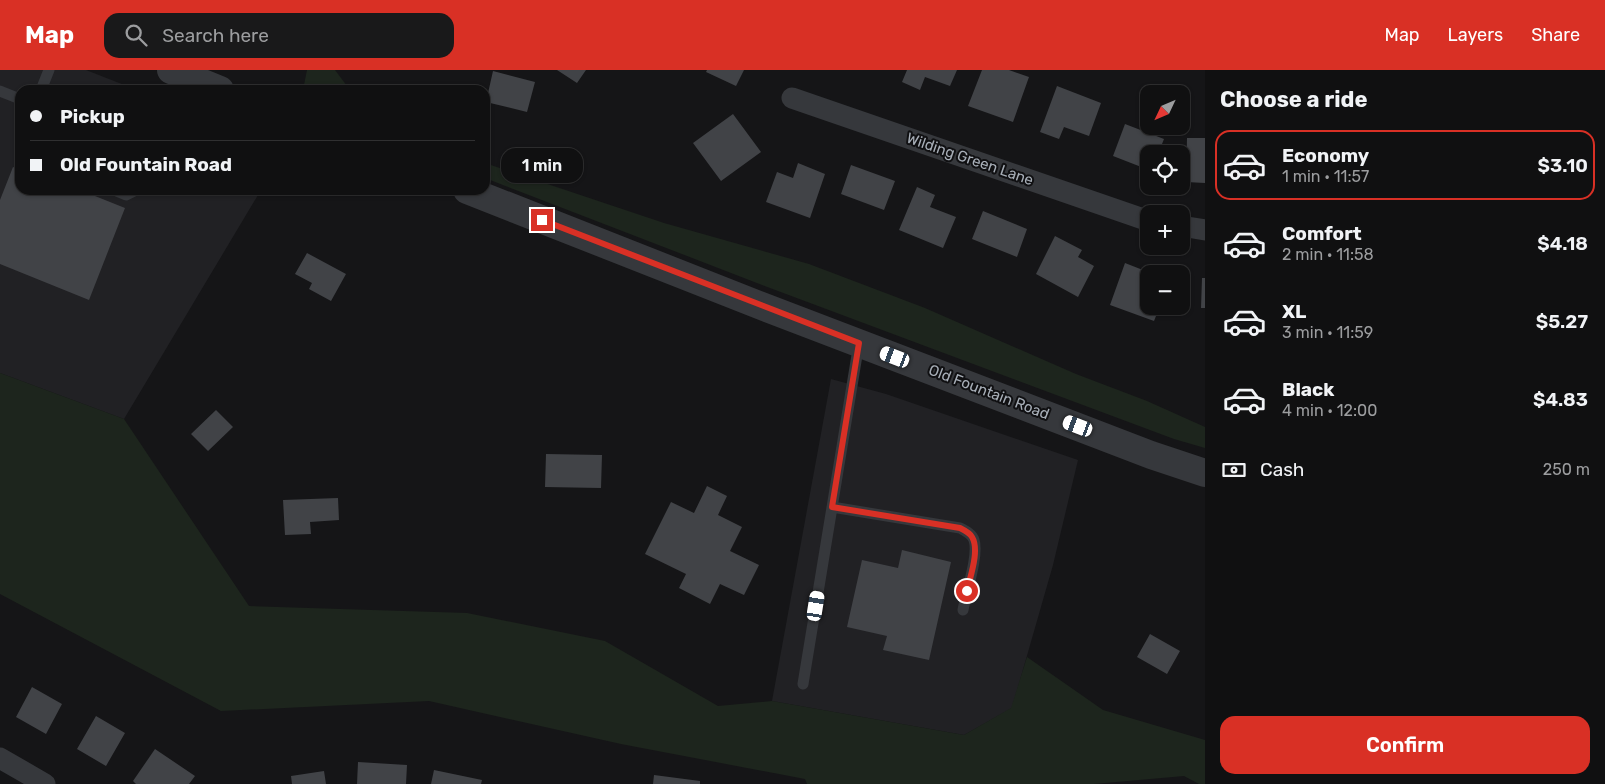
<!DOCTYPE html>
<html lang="en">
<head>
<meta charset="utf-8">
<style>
  body { margin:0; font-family:Rubik,sans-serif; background:#19191a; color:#f1f3f6; height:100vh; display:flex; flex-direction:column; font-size:19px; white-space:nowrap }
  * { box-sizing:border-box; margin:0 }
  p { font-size:16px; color:#9c9d9f }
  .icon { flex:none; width:28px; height:28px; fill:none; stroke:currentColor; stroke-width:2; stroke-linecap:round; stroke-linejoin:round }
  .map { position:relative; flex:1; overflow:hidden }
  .sheet { display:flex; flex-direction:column; background:#101011; width:400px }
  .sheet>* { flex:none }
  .banner { position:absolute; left:15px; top:15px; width:475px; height:110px; border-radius:15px; box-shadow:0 1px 4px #0004,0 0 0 1px #303031; display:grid; align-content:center; height:110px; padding:0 15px; background:#101011 }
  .needle { width:32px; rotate:226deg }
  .buttons { position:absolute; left:1140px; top:15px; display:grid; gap:10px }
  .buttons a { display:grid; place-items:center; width:50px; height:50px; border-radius:10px; background:#101011; box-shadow:0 1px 4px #0004,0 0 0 1px #303031; font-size:25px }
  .end { position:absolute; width:22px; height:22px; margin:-11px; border:6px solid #d93025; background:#fff; box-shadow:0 0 0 2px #fff }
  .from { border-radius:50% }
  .bubble { position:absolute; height:35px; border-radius:15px; background:#101011; box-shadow:0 1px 4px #0004,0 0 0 1px #303031; font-size:16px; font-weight:600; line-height:35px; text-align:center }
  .car { position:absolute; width:15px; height:30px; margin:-15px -8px; border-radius:6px; box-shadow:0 0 4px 1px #0007; background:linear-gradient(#fff 24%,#345 0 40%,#fff 0 76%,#345 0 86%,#fff 0) }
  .banner b { display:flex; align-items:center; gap:18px; height:48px; font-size:19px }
  .banner b+b { border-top:1px solid #303031 }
  .banner i { width:12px; height:12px; background:#f1f3f6 }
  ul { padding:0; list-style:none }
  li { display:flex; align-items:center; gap:15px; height:70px; margin:0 10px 8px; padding:0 5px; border:2px solid transparent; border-radius:15px }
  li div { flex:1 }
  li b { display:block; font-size:19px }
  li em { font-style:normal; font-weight:600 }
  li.selected { border-color:#d93025 }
  li>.icon { width:45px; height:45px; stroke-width:1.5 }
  h2 { padding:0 15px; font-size:22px; line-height:60px }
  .pay { display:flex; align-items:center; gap:12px; height:55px; padding:0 15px; font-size:19px }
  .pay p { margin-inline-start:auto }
  .action { display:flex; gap:10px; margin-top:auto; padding:10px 15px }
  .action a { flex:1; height:58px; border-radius:15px; background:#d93025; color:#fff; font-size:20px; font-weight:600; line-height:58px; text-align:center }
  header { display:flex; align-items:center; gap:30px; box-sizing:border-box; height:70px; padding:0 25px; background:#d93025; color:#fff }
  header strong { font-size:24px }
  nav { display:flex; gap:28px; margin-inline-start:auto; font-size:18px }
  .search { width:350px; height:45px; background:#19191a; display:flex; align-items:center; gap:12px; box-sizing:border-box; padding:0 18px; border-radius:15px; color:#9c9d9f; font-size:19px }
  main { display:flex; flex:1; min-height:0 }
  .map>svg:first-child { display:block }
  .built { fill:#212124 }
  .green { fill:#1d251d }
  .building { fill:#414347 }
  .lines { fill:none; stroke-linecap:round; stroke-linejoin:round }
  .service { stroke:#36383c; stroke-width:11 }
  .minor { stroke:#36383c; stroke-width:21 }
  .tertiary { stroke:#36383c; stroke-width:28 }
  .route { stroke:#d93025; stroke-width:6 }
  .labels { text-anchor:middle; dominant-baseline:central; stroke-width:4; stroke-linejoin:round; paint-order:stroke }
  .street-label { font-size:15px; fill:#a7aeb7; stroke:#101012 }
</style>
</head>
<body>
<header>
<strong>Map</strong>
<div class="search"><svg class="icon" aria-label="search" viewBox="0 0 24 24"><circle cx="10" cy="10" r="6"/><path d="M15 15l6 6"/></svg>Search here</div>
<nav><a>Map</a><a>Layers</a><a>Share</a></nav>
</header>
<main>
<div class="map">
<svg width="1205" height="714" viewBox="0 0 1205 714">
  <rect width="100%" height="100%" fill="#151517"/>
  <path class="built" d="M0,0H86L137,20H20V120H261L124,349L0,303Z
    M831,309L886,324L1078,390L1053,495L1012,638L964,665L772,631Z"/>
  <path class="green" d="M307,0H335L350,20H303Z
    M485,93L664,153L809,194L925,238L1076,304L1147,331L1205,357V378L1174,369L770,218L485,108Z
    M0,303L124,349L249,536L467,543L605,571L718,636L772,631L964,665L1011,638L1027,587L1103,640L1205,670V714H1199L1184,706L1094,714H807L805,709L621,674L429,631L221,641L0,524Z"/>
  <path class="building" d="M557,0H586L577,13Z
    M707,0H744L736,16L706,2Z
    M907,0H957L950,16L925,7L920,20L902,12Z
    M982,0H1009L1029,7L1013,52L968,36Z
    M493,1L535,12L527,42L486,32Z
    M1057,16L1101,33L1089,66L1064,57L1059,69L1040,62Z
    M733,44L761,82L721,111L693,73Z
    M1125,54L1164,69L1158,84H1149V100L1113,86Z
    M1187,68H1205V113L1186,112Z
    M798,93L825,104L810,148L766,132L777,102L793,108Z
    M851,95L895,111L884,140L841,124Z
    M13,97L20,100V120H85V122L125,138L89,230L0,194V130Z
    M917,117L935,125L930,137L956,147L943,178L899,160Z
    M983,141L1027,159L1017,187L972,169Z
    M1055,166L1082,180L1078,187L1094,196L1078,227L1036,204Z
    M307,183L346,204L331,231L309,219L312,213L295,204Z
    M1125,193L1148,202L1145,212L1149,214V236H1160L1154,251L1110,235Z
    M1202,208H1205V238H1201Z
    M216,340L233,357L208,381L191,364Z
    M546,384L602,385L601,418L545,417Z
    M707,416L727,426L718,445L742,457L730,481L759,495L744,525L720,514L710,534L679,518L686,504L645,484L671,432L694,443Z
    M338,428L339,450L310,452L311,464L285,465L283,430Z
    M902,480L951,492L929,590L883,580L887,566L847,557L862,490L898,498Z
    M1150,564L1180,581L1167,604L1137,587Z
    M32,617L62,634L46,664L16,647Z
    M96,646L125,663L106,696L77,679Z
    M155,679L195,706L189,714H136L133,711Z
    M358,692L407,695L406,714H357Z
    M434,700L482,710L481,714H431Z
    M324,701L326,714H292L291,706Z
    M654,705L700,711V714H653Z"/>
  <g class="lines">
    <path class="service" d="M41,20L49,0
      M0,21L20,29
      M114,120L126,125L136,120
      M832,437L960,458C966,461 972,464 974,470C979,485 966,523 963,540
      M803,614L859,273"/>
    <path class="minor" d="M792,28L1149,151
      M1181,156L1205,160
      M0,688L45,714"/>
    <path class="tertiary" d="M171,0L220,20
      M467,120L759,235L1151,385L1205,403"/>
  </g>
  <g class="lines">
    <path class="route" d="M542,150L859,273L832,437L960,458C964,460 970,463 972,467C980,480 970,507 967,521"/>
  </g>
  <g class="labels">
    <g class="street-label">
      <text transform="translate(970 89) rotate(19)">Wilding Green Lane</text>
      <text transform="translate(989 322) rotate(21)">Old Fountain Road</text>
    </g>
  </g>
</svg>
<div class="buttons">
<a><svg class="needle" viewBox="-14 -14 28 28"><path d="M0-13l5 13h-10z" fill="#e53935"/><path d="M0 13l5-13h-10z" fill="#9c9d9f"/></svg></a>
<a><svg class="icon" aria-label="locate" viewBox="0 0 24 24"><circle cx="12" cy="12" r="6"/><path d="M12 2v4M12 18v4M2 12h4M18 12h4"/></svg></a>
<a>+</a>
<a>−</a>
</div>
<i class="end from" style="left:967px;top:521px"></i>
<i class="end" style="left:542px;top:150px"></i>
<div class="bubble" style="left:501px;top:78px;width:82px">1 min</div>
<i class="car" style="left:895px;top:287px;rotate:291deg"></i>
<i class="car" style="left:1078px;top:356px;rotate:291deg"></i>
<i class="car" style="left:816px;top:536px;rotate:9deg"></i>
<div class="banner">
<b><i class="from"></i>Pickup</b>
<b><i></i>Old Fountain Road</b>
</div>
</div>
<section class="sheet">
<h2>Choose a ride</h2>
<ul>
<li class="selected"><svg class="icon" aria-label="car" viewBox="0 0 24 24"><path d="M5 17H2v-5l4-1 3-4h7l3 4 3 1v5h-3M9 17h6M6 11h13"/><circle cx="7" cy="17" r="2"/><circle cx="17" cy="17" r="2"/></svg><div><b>Economy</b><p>1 min · 11:57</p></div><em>$3.10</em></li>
<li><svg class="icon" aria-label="car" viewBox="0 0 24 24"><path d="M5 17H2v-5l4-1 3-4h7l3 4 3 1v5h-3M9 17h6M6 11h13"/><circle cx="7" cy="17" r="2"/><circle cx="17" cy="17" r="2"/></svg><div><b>Comfort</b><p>2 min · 11:58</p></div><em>$4.18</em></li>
<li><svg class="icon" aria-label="car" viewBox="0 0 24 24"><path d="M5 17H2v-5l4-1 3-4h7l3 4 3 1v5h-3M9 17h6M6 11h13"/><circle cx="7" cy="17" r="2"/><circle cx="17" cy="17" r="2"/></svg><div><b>XL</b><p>3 min · 11:59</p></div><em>$5.27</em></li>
<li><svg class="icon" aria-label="car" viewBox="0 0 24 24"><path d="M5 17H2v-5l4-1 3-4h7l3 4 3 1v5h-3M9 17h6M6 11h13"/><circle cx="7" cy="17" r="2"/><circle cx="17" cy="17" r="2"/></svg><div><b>Black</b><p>4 min · 12:00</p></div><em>$4.83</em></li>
</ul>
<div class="pay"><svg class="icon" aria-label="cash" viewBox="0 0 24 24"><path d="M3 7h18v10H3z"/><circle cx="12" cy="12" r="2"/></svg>Cash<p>250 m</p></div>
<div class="action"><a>Confirm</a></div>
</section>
</main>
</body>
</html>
